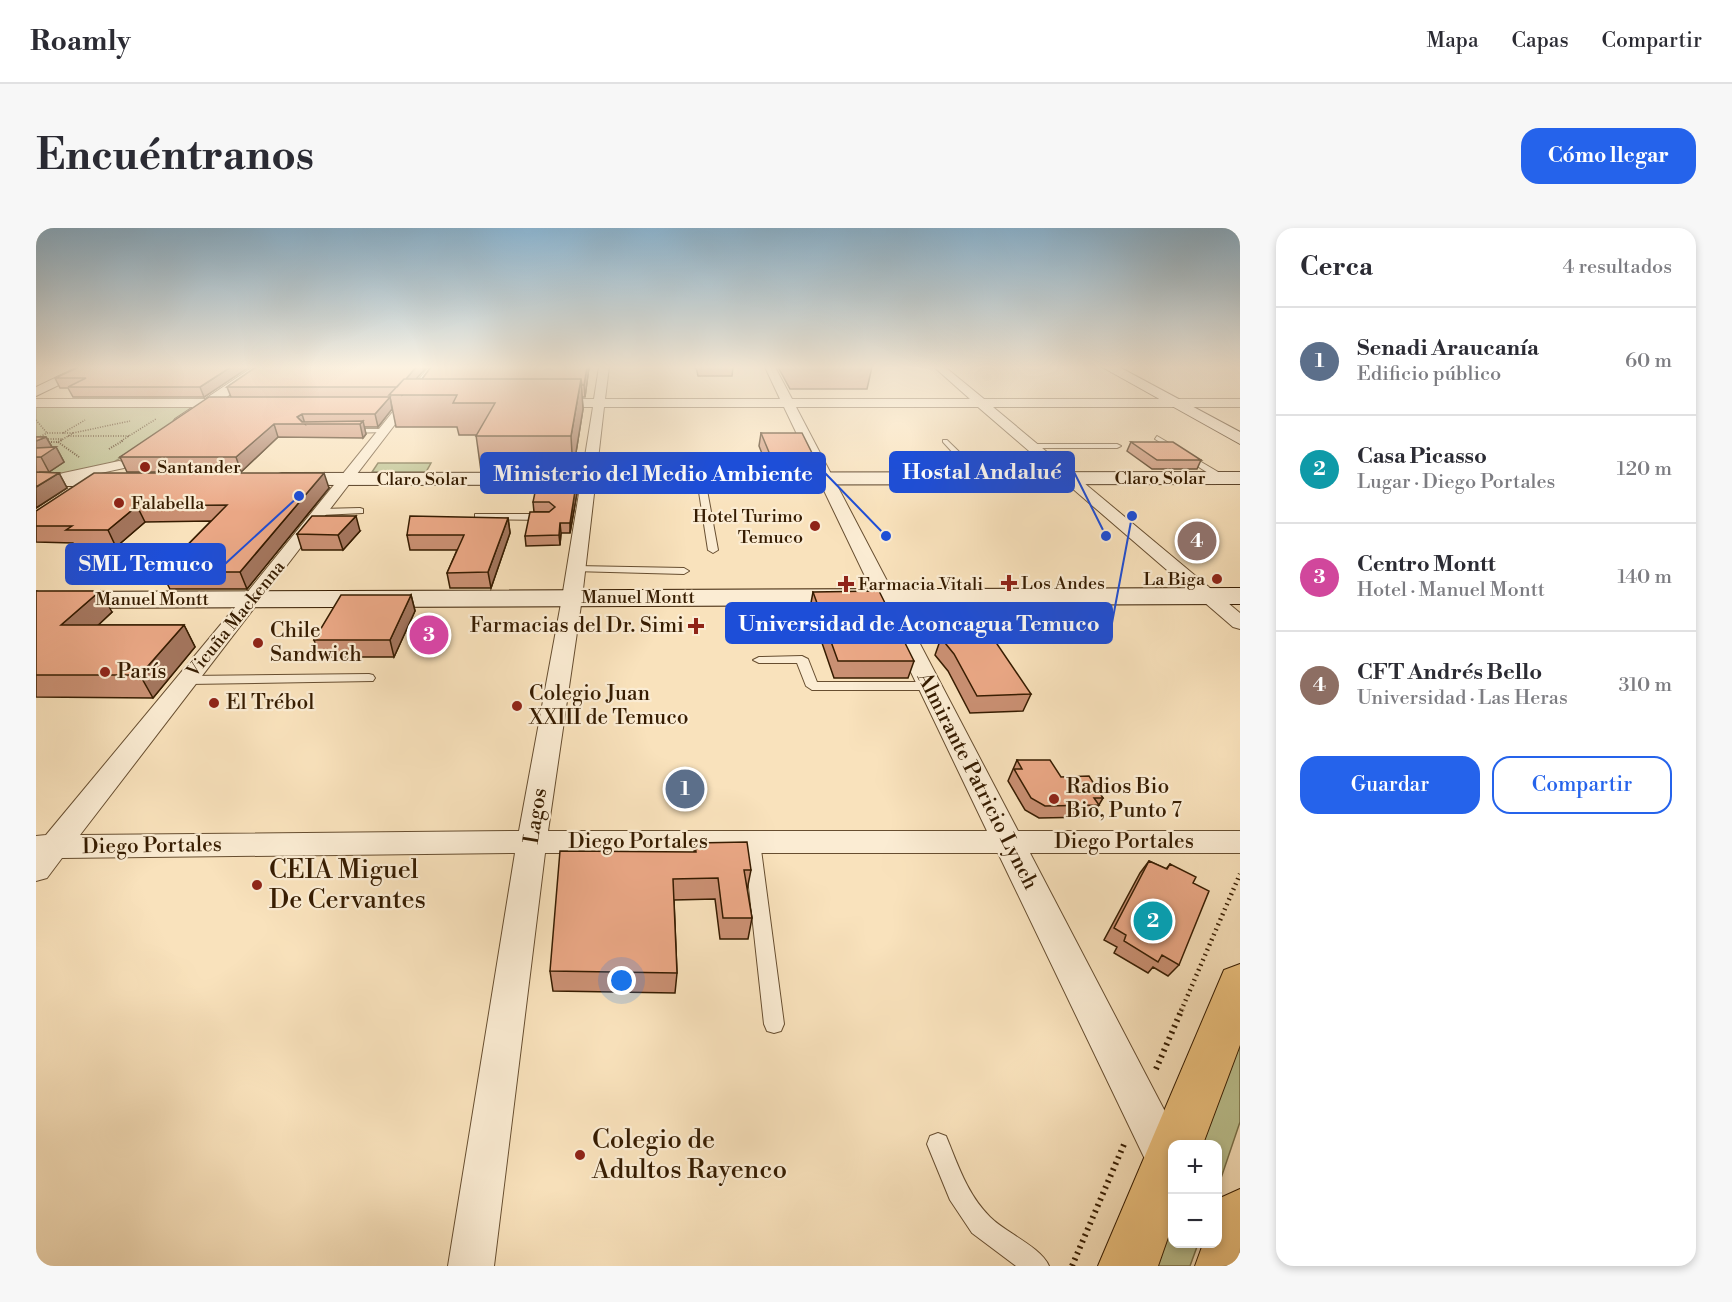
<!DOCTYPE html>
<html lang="es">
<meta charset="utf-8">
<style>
:root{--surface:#fff;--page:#f7f7f7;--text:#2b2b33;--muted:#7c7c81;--line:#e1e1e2;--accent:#2563eb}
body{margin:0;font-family:"Libre Bodoni",serif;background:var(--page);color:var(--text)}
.controls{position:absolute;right:18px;bottom:18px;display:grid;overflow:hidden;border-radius:12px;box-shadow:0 3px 9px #0003}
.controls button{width:54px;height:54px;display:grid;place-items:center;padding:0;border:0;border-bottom:2px solid var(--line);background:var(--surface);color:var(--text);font:30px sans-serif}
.you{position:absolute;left:586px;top:753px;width:21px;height:21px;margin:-15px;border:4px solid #fff;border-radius:50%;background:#1a73e8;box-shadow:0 0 0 9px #1a73e833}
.badge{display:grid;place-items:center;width:39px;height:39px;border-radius:50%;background:var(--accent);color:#fff;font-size:20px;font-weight:700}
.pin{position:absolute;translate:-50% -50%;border:3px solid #fff;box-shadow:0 2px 6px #0006}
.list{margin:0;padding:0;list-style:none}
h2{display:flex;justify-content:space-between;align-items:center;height:78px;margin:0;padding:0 24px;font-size:26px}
h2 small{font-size:20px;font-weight:400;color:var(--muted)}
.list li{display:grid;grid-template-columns:39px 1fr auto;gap:18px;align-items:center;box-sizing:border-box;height:108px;padding:0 24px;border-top:2px solid var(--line)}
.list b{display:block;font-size:22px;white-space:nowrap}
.list p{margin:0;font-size:20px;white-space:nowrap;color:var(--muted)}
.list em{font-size:20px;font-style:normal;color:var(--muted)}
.actions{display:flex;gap:12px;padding:18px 24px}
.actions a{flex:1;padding:14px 0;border:2px solid var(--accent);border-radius:18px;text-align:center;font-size:21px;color:var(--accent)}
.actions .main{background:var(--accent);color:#fff}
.map{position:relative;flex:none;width:1204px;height:1038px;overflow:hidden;border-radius:18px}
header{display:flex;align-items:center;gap:36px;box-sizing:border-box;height:84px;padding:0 30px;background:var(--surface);border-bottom:2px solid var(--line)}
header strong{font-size:28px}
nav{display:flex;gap:33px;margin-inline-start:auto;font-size:21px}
.intro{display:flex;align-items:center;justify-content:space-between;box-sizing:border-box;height:144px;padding:0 36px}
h1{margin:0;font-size:42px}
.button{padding:15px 27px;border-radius:18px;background:var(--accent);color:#fff;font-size:21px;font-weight:700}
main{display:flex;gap:36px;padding:0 36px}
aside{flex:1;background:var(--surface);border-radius:18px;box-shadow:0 3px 9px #0003}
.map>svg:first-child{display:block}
.green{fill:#bcc391;stroke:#797049;stroke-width:1.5}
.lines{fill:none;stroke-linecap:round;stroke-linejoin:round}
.lane-casing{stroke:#674e30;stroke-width:2}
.street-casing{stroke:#674e30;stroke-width:2}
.secondary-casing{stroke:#361c01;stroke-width:2}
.primary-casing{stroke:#361c01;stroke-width:2}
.path-far3{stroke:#361c01;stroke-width:1.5;stroke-dasharray:1 1.5;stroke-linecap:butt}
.path-far2{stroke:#361c01;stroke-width:2;stroke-dasharray:1 1.5;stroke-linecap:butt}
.path-far1{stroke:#361c01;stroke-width:4.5;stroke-dasharray:1.5 4;stroke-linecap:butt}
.path{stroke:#361c01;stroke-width:6;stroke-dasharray:2 4.5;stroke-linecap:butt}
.lane{fill:#fbecd3;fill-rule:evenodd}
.street{fill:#fbecd3;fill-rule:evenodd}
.secondary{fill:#fbecd3;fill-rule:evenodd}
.primary{fill:#ecc17e;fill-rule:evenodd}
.wall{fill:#ca9073;stroke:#361c01;stroke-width:1.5}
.shaded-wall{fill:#a4765e;stroke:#361c01;stroke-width:1.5}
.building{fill:#eba886;stroke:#361c01;stroke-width:1.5}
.poi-dot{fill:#8f2418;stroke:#fbecd3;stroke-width:2}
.labels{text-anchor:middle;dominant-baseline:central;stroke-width:4.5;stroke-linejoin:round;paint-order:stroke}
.far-poi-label{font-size:18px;fill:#361c01;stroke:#fbecd3;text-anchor:start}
.far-street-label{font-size:18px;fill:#361c01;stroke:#fbecd3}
.poi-label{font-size:21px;fill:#361c01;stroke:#fbecd3;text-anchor:start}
.street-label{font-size:21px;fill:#361c01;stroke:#fbecd3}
.near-poi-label{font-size:26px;fill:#361c01;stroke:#fbecd3;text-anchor:start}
.leader{fill:none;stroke:#1d4ed8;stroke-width:2}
.callout-dot{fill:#1d4ed8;stroke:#fbecd3;stroke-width:2}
.callout{fill:#1d4ed8;stroke:#1d4ed8;stroke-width:2}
.callout-label{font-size:22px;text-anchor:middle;font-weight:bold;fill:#fff}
</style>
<header>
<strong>Roamly</strong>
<nav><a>Mapa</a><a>Capas</a><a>Compartir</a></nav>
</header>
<div class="intro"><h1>Encuéntranos</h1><a class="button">Cómo llegar</a></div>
<main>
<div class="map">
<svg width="1204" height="1038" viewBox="0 0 1204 1038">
<rect width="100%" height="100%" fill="#f9e2bc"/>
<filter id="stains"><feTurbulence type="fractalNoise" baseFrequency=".00333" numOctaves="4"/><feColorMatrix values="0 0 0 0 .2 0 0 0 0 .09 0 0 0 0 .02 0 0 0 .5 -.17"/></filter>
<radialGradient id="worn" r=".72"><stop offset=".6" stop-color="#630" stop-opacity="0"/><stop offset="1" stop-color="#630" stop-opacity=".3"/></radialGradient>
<!-- green -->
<path class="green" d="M157 177 158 183 75 236 28 246H0V178Z
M342 235H395L390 244H336Z
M1204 812V894L1182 959V916H1165Z
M1136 995V1016H1162L1154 1038H1120Z"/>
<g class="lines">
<defs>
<path id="lane" d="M348 201 350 204 311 205 308 203 311 201Z
M1121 208 1189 248 1190 250 1183 252 1119 211Z
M907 212H911L948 248V252H942L907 214Z
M993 216H1081L1085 218 1081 220H993Z
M665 249 669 251 682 322 677 325 672 322 661 251Z
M324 280 327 281V285L285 287 281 284 285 281Z
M439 286H512L516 289 512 292 442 291 439 290Z
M540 338 648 340 653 343 648 346 537 343V339Z
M766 428 772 431 781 454H894L900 458 894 462H776L770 458 761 435H723L717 432 723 429Z
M333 446 337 447 339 450 337 453 152 456 146 452 152 448Z
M716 608 721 610 724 614 748 796 745 803 738 805 731 803 728 796 708 614 711 610Z
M902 905 910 908C922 937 931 966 954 989 970 1005 1005 1019 1013 1038H980L936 1005 914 972 891 916 894 908Z"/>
<path id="street" d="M393 139H403L44 607 483 603 526 370 557 179H513L507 175 513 171H558L563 139H573L569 171H744L729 139H739L756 171H934L898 139H909L948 171H1204V179H957L1204 385V401L1197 399 942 179H760L982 603H1204V625H994L1146 916H1136V955L1133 956 1118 950 962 625H509L458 1038H412L479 625 26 630 11 650 0 653V608L10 607 210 366ZM568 179H748L951 603H512L546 370Z
M0 171H198L204 175 198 179H0Z
M83 233 88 234 90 237 88 240 14 256 7 252 9 249Z"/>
<path id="secondary" d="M42 139H60L0 168V159Z
M217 139H233L151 197H139L137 194 139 191Z
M1066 139H1083L1204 204V216Z
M1204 244V256L246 257 239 255 236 251 239 247 246 245Z
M0 246H92L99 248 102 252 99 256 92 258H0Z
M1204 360V376L0 380V364Z"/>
<path id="primary" d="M1204 736V817L1167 916H1136V998L1122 1038H1062L1188 742Z
M1204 961V1038H1159L1167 1016H1182V975L1184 970Z"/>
</defs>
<!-- lane casing -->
<use href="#lane" class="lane-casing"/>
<!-- street casing -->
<use href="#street" class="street-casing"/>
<!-- secondary casing -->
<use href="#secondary" class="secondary-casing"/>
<!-- primary casing -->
<use href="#primary" class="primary-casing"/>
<!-- path-far3 -->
<path class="path-far3" d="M0 192 11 205
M27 205 49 192
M37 205 94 193
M32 208H93
M0 211 11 205H37L24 213
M7 211H26
M85 213 120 191"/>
<!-- path-far2 -->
<path class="path-far2" d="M0 214H22L26 212
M22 214 43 229
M73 221 88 212"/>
<!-- path-far1 -->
<path class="path-far1" d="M1145 783 1204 646"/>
<!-- path -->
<path class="path" d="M1120 841 1146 781
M1036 1038 1089 914"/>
<!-- lane -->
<use href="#lane" class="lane"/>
<!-- street -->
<use href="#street" class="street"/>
<!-- secondary -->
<use href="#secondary" class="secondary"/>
<!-- primary -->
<use href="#primary" class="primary"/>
</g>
<!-- wall -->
<path class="wall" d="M43 139H213L168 169H37L32 160H24L19 150Z
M220 139H388L389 141 380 151H386L395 139H553L549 169H546L547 181 537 243H445L440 207H423L421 199H360L354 169 356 181 342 199H328L330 206 327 210 242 209 205 244H91L84 229 195 169 191 159Z
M660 139H697L696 148H662Z
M742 139H836L831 161H754Z
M725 205 778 229 776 242 733 243 723 218Z
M0 209H10L16 219H20L28 234 13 244H3L23 245 31 260 0 280Z
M1095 214 1165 232 1161 241H1116L1091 223Z
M542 259 534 305H525L524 317 490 318 489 308 514 284H498L497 274Z
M293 260 211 361H134L125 344 175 293 109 294 80 319H40L37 315 0 314V283Z
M472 290 474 305 455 360H414L411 345 421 322H374L371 307Z
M324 303 307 322H266L261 306Z
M0 363 76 384 62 397H148L159 419 117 470 0 469Z
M777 364 878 433 872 450H798L774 380Z
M375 367 379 383 358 429H284L278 412Z
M905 410 995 466 987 483 934 485 912 443 899 427Z
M981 532 1067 570 1056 589 1003 590 989 582 972 553Z
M659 615 715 642 711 662 716 690 712 711H684L679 671 638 672 641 745 639 765 517 763 514 743 658 624Z
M1113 633 1130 641 1134 636 1157 655 1143 737 1132 748 1117 739 1112 745 1078 725 1081 719 1068 712 1104 645Z"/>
<!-- shaded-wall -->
<path class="shaded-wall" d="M195 139H213L168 169 164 159Z
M380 139H388L389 141 366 167 363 159Z
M551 139H553L549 169 548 157Z
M545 151 547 181 537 243 535 208Z
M354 169 356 181 342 199 339 186Z
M266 186 269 196 261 189Z
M327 193 330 206 327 210 324 196Z
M238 196 242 209 205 244 200 229Z
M10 209 17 221 20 219 28 234 13 244 5 229H0V213Z
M23 245 31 260 0 280V259Z
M288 245 293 260 211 361 204 344Z
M541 250 542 259 534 305V295Z
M101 278 109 294 80 319 72 302Z
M320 288 324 303 307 322 302 307Z
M472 290 474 305 455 360 452 344Z
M524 295 525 305 524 317 523 307Z
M64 363 76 384 39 419 25 397Z
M375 367 379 383 358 429 354 412Z
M148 397 159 419 117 470 104 447Z"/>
<!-- building -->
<path class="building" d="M43 139H195L164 159H32L50 150H19Z
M220 139H380L370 151H368L361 159H191Z
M395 139H551L548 157H546L545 151H386Z
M368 151H545L535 208H440L459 175H417L421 167H353Z
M173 169H354L339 186H266L261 189 266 194 327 193 324 196H238L200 229H84Z
M725 205H766L778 229H735Z
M0 209H10L0 213Z
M1095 214H1137L1165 232H1121Z
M20 219 5 229H0V220Z
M0 244 23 245 0 259Z
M58 245H288L204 344H125L191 277 101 278 72 302H30L36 298H0V283Z
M502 250H541L534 295H524L523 307 489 308 494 284H513L519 279 513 274H497Z
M276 288H320L302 307 261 306Z
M374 288 472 290 452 344 411 345 428 307H371Z
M0 363H64L25 397H148L104 447H0Z
M843 363 878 433H802L777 364Z
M305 367H375L354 412H278Z
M905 410 959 413 995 466 941 468 918 426Z
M981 532H1014L1025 549 1053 548 1067 570H1058L1063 577 1009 578 995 570 978 541H986Z
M711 614 715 642H708L716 690H687L682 650 637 651 641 745 514 743 524 623 660 624 659 615Z
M1113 633 1131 641 1134 636 1160 649 1157 655 1173 663 1143 737 1126 727 1122 734 1088 713 1090 707 1078 700Z"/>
<!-- sky -->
<linearGradient id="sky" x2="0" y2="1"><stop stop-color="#8bb7d5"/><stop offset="0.49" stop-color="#fcf2e1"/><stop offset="1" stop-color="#fcf2e1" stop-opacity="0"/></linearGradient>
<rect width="1204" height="284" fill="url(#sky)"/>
<!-- markers -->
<g class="poi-dot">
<circle cx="109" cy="239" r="6"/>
<circle cx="83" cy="275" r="6"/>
<circle cx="779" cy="298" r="6"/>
<circle cx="1181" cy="351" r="6"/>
<path d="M970 346h6v6h6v6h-6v6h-6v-6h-6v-6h6z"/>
<path d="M807 347h6v6h6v6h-6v6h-6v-6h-6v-6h6z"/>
<path d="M657 389h6v6h6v6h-6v6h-6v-6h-6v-6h6z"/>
<circle cx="222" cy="415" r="6"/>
<circle cx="69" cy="444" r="6"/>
<circle cx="178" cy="475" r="6"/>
<circle cx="481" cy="478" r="6"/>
<circle cx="1018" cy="571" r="6"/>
<circle cx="221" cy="657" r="6"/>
<circle cx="544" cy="927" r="6"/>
</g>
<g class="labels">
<!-- far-poi labels -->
<g class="far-poi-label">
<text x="121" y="239">Santander</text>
<text x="95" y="275">Falabella</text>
<text x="767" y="288" text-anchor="end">Hotel Turimo<tspan x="767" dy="21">Temuco</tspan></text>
<text x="1169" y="351" text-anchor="end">La Biga</text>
<text x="985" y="355">Los Andes</text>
<text x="822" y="356">Farmacia Vitali</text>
</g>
<!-- far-street labels -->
<g class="far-street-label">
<text x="1124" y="250">Claro Solar</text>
<text x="386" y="251">Claro Solar</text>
<text x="602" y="369">Manuel Montt</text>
<text x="116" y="371">Manuel Montt</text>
<text transform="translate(200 391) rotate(-51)">Vicuña Mackenna</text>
</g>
<!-- poi labels -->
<g class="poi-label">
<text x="648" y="398" text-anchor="end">Farmacias del Dr. Simi</text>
<text x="234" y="403">Chile<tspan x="234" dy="24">Sandwich</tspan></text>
<text x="81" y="444">París</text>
<text x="493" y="466">Colegio Juan<tspan x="493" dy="24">XXIII de Temuco</tspan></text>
<text x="190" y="475">El Trébol</text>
<text x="1030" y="559">Radios Bio<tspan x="1030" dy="24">Bio, Punto 7</tspan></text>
</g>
<!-- street labels -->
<g class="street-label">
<text transform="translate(941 553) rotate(63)">Almirante Patricio Lynch</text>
<text transform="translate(500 588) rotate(-81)">Lagos</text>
<text x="602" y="614">Diego Portales</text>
<text x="1088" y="614">Diego Portales</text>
<text transform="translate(116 618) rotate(-1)">Diego Portales</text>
</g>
<!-- near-poi labels -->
<g class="near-poi-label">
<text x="233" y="642">CEIA Miguel<tspan x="233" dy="30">De Cervantes</tspan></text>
<text x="556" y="912">Colegio de<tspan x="556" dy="30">Adultos Rayenco</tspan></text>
</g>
</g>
<!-- callouts -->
<path class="leader" d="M1070 308L1038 244M850 308L789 245M263 268L189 336M1096 288L1076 395"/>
<g class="callout-dot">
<circle cx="1070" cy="308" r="6"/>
<circle cx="850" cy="308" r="6"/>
<circle cx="263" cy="268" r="6"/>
<circle cx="1096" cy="288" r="6"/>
</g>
<g class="callout">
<rect x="854" y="224" width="184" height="40" rx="6"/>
<rect x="445" y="225" width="344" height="40" rx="6"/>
<rect x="30" y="316" width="159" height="40" rx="6"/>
<rect x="690" y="375" width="386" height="40" rx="6"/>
</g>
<g class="callout-label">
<text x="946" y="251">Hostal Andalué</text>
<text x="617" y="253">Ministerio del Medio Ambiente</text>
<text x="110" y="343">SML Temuco</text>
<text x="883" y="403">Universidad de Aconcagua Temuco</text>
</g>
<rect width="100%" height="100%" filter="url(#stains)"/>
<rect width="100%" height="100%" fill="url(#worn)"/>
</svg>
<div class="controls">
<button>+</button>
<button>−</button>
</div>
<div class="you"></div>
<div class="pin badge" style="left:649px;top:561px;background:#5c6f8a">1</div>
<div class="pin badge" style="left:1117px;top:693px;background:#0f9aa8">2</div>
<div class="pin badge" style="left:393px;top:407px;background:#d1479c">3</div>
<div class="pin badge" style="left:1161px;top:313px;background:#8d6e63">4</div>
</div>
<aside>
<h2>Cerca<small>4 resultados</small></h2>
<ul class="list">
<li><span class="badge" style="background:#5c6f8a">1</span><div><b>Senadi Araucanía</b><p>Edificio público</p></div><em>60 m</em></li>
<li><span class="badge" style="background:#0f9aa8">2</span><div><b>Casa Picasso</b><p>Lugar · Diego Portales</p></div><em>120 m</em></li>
<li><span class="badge" style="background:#d1479c">3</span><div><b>Centro Montt</b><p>Hotel · Manuel Montt</p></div><em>140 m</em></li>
<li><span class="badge" style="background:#8d6e63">4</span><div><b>CFT Andrés Bello</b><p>Universidad · Las Heras</p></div><em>310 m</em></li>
</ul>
<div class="actions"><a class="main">Guardar</a><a>Compartir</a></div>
</aside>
</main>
